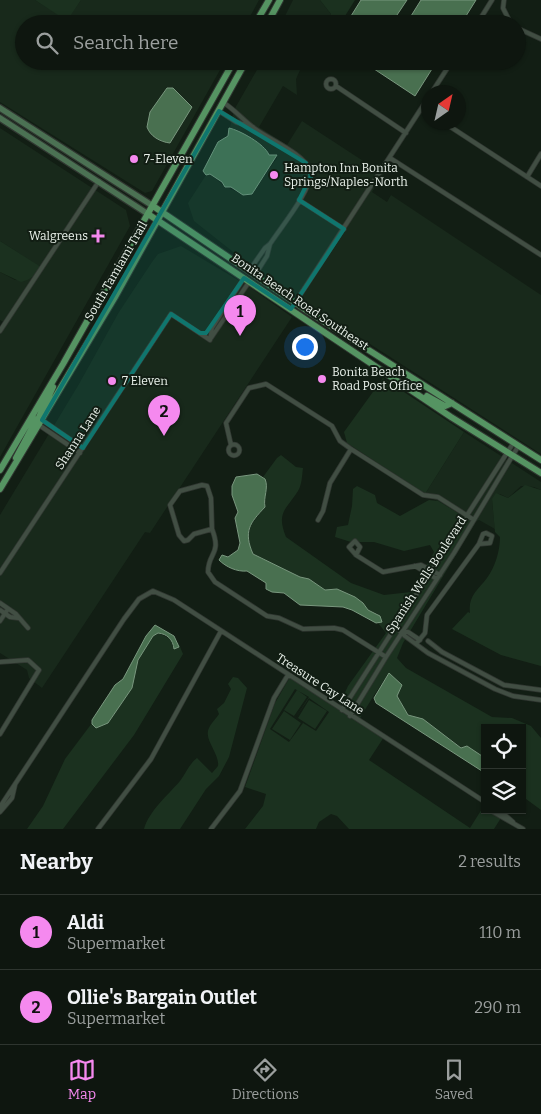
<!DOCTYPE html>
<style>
:root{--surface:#0e160f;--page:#171f18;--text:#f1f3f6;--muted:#9b9f9e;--line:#2e352f;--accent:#f589ef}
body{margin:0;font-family:Bitter,serif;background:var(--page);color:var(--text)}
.controls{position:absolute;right:15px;bottom:15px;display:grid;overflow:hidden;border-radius:0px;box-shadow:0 1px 4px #0004}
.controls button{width:45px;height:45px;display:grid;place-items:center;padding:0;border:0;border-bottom:1px solid var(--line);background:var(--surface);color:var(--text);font:25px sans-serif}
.compass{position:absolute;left:421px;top:85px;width:45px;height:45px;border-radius:50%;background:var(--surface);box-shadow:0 1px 4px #0004;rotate:34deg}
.you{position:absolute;left:304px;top:346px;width:18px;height:18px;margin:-12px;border:4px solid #fff;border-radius:50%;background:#1a73e8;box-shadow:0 0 0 8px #1a73e833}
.badge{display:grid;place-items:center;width:32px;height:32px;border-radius:50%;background:var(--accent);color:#111;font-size:16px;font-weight:700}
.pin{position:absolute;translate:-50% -41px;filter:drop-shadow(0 1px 2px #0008)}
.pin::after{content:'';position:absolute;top:26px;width:18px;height:15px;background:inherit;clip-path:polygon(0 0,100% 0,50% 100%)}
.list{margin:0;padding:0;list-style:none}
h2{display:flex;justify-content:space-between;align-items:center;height:65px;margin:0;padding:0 20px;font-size:21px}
h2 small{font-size:16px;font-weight:400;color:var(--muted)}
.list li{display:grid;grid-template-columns:32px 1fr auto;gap:15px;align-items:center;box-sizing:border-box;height:75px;padding:0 20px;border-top:1px solid var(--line)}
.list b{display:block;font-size:19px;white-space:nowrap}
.list p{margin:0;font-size:16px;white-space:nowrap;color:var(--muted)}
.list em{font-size:16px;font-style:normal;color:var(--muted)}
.icon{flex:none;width:28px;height:28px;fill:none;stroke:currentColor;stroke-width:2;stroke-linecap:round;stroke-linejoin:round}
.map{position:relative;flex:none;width:541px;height:829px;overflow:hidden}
.search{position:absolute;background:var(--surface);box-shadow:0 1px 4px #0004;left:15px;right:15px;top:15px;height:55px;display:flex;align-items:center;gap:12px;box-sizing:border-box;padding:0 18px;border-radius:28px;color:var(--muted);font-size:19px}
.sheet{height:215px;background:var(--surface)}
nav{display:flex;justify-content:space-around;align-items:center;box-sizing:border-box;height:70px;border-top:1px solid var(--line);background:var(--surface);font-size:14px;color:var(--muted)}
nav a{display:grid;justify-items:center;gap:2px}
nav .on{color:var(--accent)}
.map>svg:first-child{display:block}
.built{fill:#18291b;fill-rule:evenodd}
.green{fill:#1b311f;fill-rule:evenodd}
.water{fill:#497050;stroke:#79977e}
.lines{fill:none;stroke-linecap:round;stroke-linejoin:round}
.minor-casing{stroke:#303731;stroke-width:5.5}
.secondary-casing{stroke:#303731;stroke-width:8}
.primary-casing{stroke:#303731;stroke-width:8}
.minor{stroke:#414e43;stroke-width:4}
.secondary{stroke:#4b7153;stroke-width:5.5}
.primary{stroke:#559462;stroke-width:6}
.marked{fill:#0f766e;fill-opacity:0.2;stroke:#0f766e;stroke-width:4;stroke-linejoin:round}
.poi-dot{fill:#f589ef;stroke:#121e14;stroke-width:2}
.labels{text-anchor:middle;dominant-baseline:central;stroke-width:4;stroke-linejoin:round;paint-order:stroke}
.poi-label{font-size:12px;fill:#eaf2eb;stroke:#121e14;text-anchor:start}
.street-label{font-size:12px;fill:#eaf2eb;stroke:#121e14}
</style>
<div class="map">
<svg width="541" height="829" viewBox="0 0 541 829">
<rect width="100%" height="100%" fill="#121e14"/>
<!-- built -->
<path class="built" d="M0 0H35L67 20 81 0H259L246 24H24V61H225L152 191 145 193 0 102ZM170 88 190 104 170 143 161 142 148 130 150 112 167 89Z
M293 0H320L331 14 330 20 328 24H281Z
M262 61H304L296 79 297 95 283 86 259 127 287 145 302 121 377 170 379 168 385 172 372 192 387 202 391 195 541 295V454L261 274 194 221 188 203 206 175 210 174 223 185 241 194 252 193 277 158V155H268L264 147 247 135 238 133 230 128 234 110Z
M0 128 126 210 130 226 0 457V327L3 322 0 320V272L15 280 28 279 40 267 0 241Z
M181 246 248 286 292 317 150 533 145 532 42 688 29 678 27 670 0 653V515L79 384 119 312 152 262 158 254Z
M464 432 541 482V490L534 487 521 486 508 498 500 494 492 500 495 529 479 520 474 522 425 494Z"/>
<!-- green -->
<path class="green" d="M35 0H81L67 21Z
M320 0H355L340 24H328L331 14Z
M0 241 41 267C36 275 30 280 21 282L0 272Z
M383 378 464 432 425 494 347 443 344 432Z
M281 455 296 467 303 468C302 475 302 485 298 491 286 510 276 512 286 537L351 583 384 595 411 592 434 552 430 545 404 551 374 542H351L335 537 337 527 348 525 352 506 353 489 357 486 375 495 377 503 400 516 429 500 438 501 475 523 403 643 397 658 406 668 492 717 512 718 531 726 541 738V810L522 796V728H485V758L467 746 462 748 423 719 414 718 406 712 397 696 402 685 389 673C378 689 368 704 359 720L384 737 369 760 470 828 485 804V810H506L494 829H349L337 816 331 814 319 822 316 829H245L263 806 266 794 245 787 275 703 290 677 338 708 348 686 386 633 378 623V614L368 610 355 597 337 589 325 590 309 579 300 577 253 554C243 530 251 525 265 507 263 497 267 489 265 479L263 477 277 458ZM295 689 309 697 296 717 309 698 329 712 316 731 303 723 289 742 270 729Z
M525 485 541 490V666L501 655 452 629 468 612 470 613C468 596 477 591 487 578 495 567 500 551 500 537L495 532 492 499 496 493 508 498Z
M158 633 171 639 174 648 178 647V642L183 654 134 735 63 829H27L43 806 65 759 92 723H108L132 688 135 669 140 657 153 636Z
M233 677 238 678 247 688 229 757 219 776 206 789 180 829H144C149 811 168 795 180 781 186 773 189 764 197 758L212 773 218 766C220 754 203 739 209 728 211 723 216 719 219 714L217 709 224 703 231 689 228 684Z
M297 690 307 697 294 716 284 710Z
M309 700 327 711 315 729 298 718Z
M284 711 301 723 290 740 272 729Z"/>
<!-- water -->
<path class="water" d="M361 0H407L391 24H346Z
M421 0H476L461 24H406Z
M362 61H437L415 96Z
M167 88H173L192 107 170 143C160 142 150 136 147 127L150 112Z
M229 128C239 130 265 144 269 155H277L252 194 243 195 231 187H225L222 182 210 174 206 175 203 171 218 142 228 136Z
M257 474 265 479C269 488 263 497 265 507 250 523 243 531 253 554L300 577 309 579 325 590 337 589 355 597 363 603 368 610 380 616 382 622 376 623 352 610 343 607 300 605 284 593 272 592 266 589V583L247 571C237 572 226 567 219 560L222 555 228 557 238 550 240 543 235 518 238 512 232 495V486L236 477Z
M155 625 174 636 179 647 174 649C173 639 167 634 158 633L153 636 138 660 132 688 108 723 96 728 92 724V720L115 685 123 679 146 636Z
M389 673 402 685 397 696 408 715 423 719 461 748 467 746 485 758V773L376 703 374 698Z"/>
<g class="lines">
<defs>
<path id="minor" d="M504 0 503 8 511 24
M477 24 492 0
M517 28 541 39
M326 84a5 5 0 1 1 10 0a5 5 0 1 1-10 0Z
M336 86 406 133
M432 92 452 61
M224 103C235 110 243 120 254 128 270 140 303 153 311 171 312 190 281 227 270 244L265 248 249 271
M422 109 428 113
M219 111 236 122 253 127
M443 122 541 186
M390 158 541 255
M527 177 541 154
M299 200 344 229
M255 275 267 256 270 244
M291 309 428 98
M0 331 99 181
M211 338 249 282
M210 340 212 328 244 278
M42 420 83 448
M39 425 80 453
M228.5 450a5.5 5.5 0 1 1 11 0a5.5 5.5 0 1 1-11 0Z
M231 445 226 423 249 388 266 384 332 426 340 441 351 449 423 495 438 497 474 520
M202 485 207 486 211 498 212 529 194 534 188 540 184 541 179 535 170 505 180 491Z
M318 520 323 511 330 483 351 449
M212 529C222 555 208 552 208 572L215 582 267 616 279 618 303 629 334 628 343 630 386 657
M355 541 360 547 356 555 349 547Z
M356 555 383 572 421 565 440 575
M415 566 437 579
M0 573 171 314 210 340
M0 603 16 614 28 628
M0 610 10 617 18 618
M0 621 8 609
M395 626 405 636 428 653 495 689 513 696 541 700
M403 632H408L420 640
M428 641 442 652 504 685 541 690
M416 644 425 633 427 615 479 544 483 534 486 533 492 536 490 543 479 544
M0 662 28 660 39 670 0 734
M342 710 514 442
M350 716 386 657 454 553 519 445
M0 807 124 619 139 599 153 591 174 600 485 802
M490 810 523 829
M499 810 513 822
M0 812 12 798 15 785
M98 829 151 759 221 631
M211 829 240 791 274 698 288 675"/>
<path id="secondary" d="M0 108 153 206
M0 118 148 214"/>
<path id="primary" d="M255 24 269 0
M267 24 280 0
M153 206 309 312 541 460
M148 214 451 417 541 473
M427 396 445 406 452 403
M39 424V417L53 387
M16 458 33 426V417
M0 470 63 364 234 61
M0 489 115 297 246 61"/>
</defs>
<!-- minor casing -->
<use href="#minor" class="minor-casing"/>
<!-- secondary casing -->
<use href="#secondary" class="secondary-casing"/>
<!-- primary casing -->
<use href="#primary" class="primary-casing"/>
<!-- minor -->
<use href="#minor" class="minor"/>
<!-- secondary -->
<use href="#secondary" class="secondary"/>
<!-- primary -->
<use href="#primary" class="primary"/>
</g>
<!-- marked area -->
<path class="marked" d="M219 111 306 163 311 176 299 200 344 229 291 309 244 278 206 333H200L171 314 83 448 42 420Z"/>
<!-- markers -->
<g class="poi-dot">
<circle cx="134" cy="159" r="5"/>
<circle cx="274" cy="175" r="5"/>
<path d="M95.5 228.5h5v5h5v5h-5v5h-5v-5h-5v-5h5z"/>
<circle cx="322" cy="379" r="5"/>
<circle cx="112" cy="381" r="5"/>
</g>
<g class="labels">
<!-- poi labels -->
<g class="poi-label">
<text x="144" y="159">7-Eleven</text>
<text x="284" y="168">Hampton Inn Bonita<tspan x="284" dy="14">Springs/Naples-North</tspan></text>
<text x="88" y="236" text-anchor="end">Walgreens</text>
<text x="332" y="372">Bonita Beach<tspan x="332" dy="14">Road Post Office</tspan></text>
<text x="122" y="381">7 Eleven</text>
</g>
<!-- street labels -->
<g class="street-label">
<text transform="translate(116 271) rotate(-60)">South Tamiami Trail</text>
<text transform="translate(300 302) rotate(34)">Bonita Beach Road Southeast</text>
<text transform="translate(78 438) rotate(-57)">Shanna Lane</text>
<text transform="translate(426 575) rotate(-57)">Spanish Wells Boulevard</text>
<text transform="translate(320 684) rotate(33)">Treasure Cay Lane</text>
</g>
</g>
</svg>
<div class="controls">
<button><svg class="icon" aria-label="locate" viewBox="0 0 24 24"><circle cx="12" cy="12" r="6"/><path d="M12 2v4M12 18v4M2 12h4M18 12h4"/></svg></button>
<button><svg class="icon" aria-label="layers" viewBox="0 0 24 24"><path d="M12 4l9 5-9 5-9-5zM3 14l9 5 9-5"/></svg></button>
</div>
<svg class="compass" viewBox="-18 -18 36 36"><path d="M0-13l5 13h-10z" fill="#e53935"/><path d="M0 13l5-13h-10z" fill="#9b9f9e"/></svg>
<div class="you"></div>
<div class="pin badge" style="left:240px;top:336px">1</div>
<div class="pin badge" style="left:164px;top:436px">2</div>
<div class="search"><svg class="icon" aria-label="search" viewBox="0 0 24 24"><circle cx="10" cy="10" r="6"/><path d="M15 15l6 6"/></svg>Search here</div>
</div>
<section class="sheet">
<h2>Nearby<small>2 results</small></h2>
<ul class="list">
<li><span class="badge">1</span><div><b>Aldi</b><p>Supermarket</p></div><em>110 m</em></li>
<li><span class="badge">2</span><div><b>Ollie's Bargain Outlet</b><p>Supermarket</p></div><em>290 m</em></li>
</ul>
</section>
<nav>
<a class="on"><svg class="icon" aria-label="map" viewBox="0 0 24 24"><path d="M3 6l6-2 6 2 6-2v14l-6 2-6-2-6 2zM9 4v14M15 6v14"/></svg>Map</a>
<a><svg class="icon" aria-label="directions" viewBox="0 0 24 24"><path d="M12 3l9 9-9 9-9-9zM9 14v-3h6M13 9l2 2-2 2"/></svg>Directions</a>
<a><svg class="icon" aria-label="saved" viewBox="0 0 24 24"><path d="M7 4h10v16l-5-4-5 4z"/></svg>Saved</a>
</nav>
